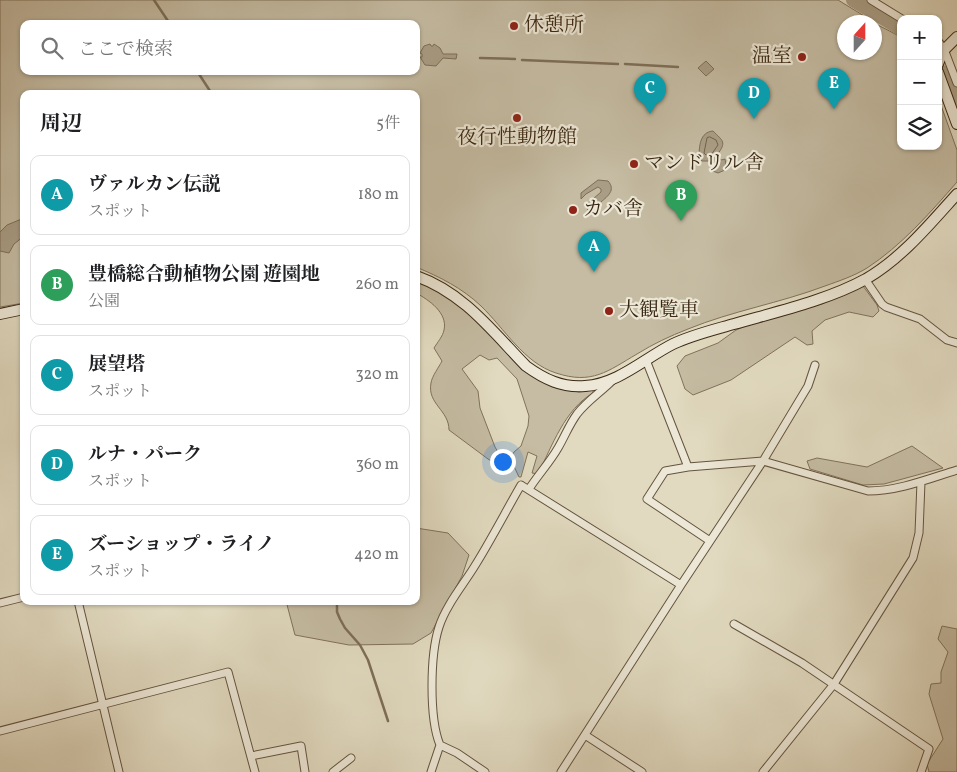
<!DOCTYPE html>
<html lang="ja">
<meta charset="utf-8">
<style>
:root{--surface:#fff;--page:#f6f6f6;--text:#202124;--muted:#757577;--line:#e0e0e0;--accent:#7c3aed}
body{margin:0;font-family:Vollkorn,"Noto Serif JP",serif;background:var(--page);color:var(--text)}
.controls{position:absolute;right:15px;top:15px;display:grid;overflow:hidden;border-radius:10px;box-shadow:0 1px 4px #0004}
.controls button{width:45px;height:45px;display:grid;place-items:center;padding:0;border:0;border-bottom:1px solid var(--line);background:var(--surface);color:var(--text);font:25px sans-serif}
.compass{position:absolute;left:837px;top:15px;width:45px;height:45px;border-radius:50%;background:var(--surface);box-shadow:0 1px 4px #0004;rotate:21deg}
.you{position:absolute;left:502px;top:461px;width:18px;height:18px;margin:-12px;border:4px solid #fff;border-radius:50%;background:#1a73e8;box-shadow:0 0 0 8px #1a73e833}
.badge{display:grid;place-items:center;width:32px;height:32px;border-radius:50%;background:var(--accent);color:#fff;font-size:16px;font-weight:700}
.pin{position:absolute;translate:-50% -41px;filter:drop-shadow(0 1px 2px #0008)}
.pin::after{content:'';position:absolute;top:26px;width:18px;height:15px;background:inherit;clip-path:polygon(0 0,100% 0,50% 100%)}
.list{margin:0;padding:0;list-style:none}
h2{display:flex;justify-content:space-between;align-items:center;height:65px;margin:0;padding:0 20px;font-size:21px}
h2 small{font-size:16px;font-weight:400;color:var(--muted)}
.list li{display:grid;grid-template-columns:32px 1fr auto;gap:15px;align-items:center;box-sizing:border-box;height:80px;margin:0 10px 10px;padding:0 10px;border:1px solid var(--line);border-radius:10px}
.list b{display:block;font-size:19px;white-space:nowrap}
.list p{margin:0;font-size:16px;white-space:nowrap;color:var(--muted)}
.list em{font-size:16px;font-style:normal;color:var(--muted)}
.icon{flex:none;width:28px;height:28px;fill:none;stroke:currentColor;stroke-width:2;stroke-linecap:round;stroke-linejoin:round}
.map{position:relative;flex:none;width:957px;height:772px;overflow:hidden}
.search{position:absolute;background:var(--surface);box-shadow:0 1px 4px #0004;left:20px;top:20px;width:400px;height:55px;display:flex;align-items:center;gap:12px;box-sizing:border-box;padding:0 18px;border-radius:10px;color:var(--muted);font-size:19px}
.panel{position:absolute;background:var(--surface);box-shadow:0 1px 4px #0004;left:20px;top:90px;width:400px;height:515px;border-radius:10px}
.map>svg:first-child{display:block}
.green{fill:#c5bca3;stroke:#80725b;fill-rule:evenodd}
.water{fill:#a99d85;stroke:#7d6e57}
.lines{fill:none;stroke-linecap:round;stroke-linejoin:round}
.shore{stroke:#72624c;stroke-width:1}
.stream{stroke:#7d6e57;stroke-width:2.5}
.river{stroke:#a99d85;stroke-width:14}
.street-casing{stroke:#64543e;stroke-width:9}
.secondary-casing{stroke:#3b2813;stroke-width:12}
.street{stroke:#ece7d6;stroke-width:7}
.secondary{stroke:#ece7d6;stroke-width:10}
.poi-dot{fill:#8f2418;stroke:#ece7d6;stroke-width:2}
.labels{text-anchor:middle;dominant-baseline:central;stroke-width:4.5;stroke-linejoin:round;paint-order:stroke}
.poi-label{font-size:20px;fill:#3b2813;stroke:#ece7d6;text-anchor:start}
</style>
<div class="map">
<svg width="957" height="772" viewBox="0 0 957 772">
<rect width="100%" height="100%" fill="#e1dac0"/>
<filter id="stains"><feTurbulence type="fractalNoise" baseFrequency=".004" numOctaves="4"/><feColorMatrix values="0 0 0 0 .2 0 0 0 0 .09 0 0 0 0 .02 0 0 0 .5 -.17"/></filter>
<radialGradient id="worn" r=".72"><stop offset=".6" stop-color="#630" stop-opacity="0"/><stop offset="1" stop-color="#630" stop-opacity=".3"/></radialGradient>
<!-- green -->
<path class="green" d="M0 0H838L874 22H844V52H874V23L901 37V146H938V97L957 150V182C930 213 901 246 867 268 854 276 839 281 825 286 780 303 732 311 688 329 670 336 653 344 637 354 608 371 592 385 556 373 524 363 504 328 481 306 462 288 440 277 416 267V94H24V303L0 307ZM24 24H416V71H24Z
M416 280 459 303 497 340 562 389 579 392 593 390V393C565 409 552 446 538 474L532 473 537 456 528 452 521 477H519L510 458 514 452 521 446 528 426 529 416 517 379 497 358 489 360 480 355 462 369 478 391 480 408 495 447 506 466V470L488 459 449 430C449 410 427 404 431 383 432 376 439 367 442 361L434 348C437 343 443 336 444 330 448 313 429 300 416 293Z
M863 286 877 305 879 311 873 317 849 312 825 320 812 331 813 344 807 345 795 337 731 380 693 395 685 389 677 366 685 356 718 343 736 330 752 323 822 304 856 287Z
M912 446 943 468 884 484 863 485 810 469 807 461 817 458 867 467Z
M416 528 448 533 469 555 462 576 431 633 413 644 349 645 295 635 286 601H416Z
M942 626 957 629V772H929L927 764 943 739 929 694 931 684 941 683V672L948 652 938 639Z"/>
<!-- water -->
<path class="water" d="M430 44 431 46H433L434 44 440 48 443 54H457L456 59 443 58 436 66 425 65 420 57H422V54L420 53 424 46Z
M706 61 714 69 706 76 698 68Z
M713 131C723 141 727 142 717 155L721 160 725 159 726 165 725 170 718 173 710 170 713 166 709 161H702L699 158C699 146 700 132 713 131Z
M598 180 608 181C616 190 608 196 601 202 596 206 595 211 588 210L585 206 601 192V189L598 187 586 194 581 199V193Z
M24 218V236L14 244 9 253 0 251V232L7 225Z"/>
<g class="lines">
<!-- shore -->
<path class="shore" d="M710 137 716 140 718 145 711 155H706L704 153 707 138Z"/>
<!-- stream -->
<path class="stream" d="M154 0 170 24
M480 58 515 59
M522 60 618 64
M625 64 678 67
M197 71 212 94
M337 601V612L340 619 345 628 360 645 368 660 388 721"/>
<!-- river -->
<path class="river" d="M853 0 901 29
M947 72 957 98"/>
<defs>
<path id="street" d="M871 0 902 19
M938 41 944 49 957 83
M865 279 882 304 886 307 920 319 947 340 957 343
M646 360 688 467 763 461 868 491C898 491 928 479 957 470
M688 467 665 471 647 499 710 541
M529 489C538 475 550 462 558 448 565 436 569 425 577 414 587 401 601 392 613 380
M78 601 119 772
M0 603 24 597
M734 624 802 663 929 749 921 772
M0 731 228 672 255 772
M585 735 642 772
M440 745 457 753 485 772
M251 756 301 746 305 772
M333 772 351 758
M431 772 440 745C429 718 430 655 439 627 446 605 464 584 476 564 492 538 506 511 521 485L681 585 763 461 808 386 815 365
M561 772 681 585
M763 772 834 684 913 558 919 533 921 482"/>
<path id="secondary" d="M938 64 943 51 957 37
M938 72 957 124
M416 276C464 293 492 331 526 366 544 379 562 388 585 386 618 384 645 358 673 344 692 335 713 330 734 324 776 312 828 300 866 279 902 258 929 225 957 194
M0 314 24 309"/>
</defs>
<!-- street casing -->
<use href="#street" class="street-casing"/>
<!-- secondary casing -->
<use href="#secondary" class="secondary-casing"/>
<!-- street -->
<use href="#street" class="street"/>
<!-- secondary -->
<use href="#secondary" class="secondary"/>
</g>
<!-- markers -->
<g class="poi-dot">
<circle cx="514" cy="26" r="5"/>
<circle cx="802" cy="57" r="5"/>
<circle cx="517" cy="118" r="5"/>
<circle cx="634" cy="164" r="5"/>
<circle cx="573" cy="210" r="5"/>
<circle cx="609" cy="311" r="5"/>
</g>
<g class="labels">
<!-- poi labels -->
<g class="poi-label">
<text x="524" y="26">休憩所</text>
<text x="792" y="57" text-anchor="end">温室</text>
<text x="517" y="138" text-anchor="middle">夜行性動物館</text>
<text x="644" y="164">マンドリル舎</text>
<text x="583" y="210">カバ舎</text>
<text x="619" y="311">大観覧車</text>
</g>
</g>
<rect width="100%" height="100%" filter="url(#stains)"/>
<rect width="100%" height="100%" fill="url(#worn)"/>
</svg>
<div class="controls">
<button>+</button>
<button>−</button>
<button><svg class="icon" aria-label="layers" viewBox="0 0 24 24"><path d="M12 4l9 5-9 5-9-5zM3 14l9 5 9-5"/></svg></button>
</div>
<svg class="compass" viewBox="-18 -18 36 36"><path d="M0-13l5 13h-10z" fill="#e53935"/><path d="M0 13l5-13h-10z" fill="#757577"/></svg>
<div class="you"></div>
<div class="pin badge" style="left:594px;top:272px;background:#0f9aa8">A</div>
<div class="pin badge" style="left:681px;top:221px;background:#2e9e5b">B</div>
<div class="pin badge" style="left:650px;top:114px;background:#0f9aa8">C</div>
<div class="pin badge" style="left:754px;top:119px;background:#0f9aa8">D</div>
<div class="pin badge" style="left:834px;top:109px;background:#0f9aa8">E</div>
<div class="search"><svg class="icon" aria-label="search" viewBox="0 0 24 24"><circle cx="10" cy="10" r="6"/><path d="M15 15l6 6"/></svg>ここで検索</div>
<section class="panel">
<h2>周辺<small>5件</small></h2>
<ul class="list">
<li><span class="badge" style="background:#0f9aa8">A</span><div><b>ヴァルカン伝説</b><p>スポット</p></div><em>180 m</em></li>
<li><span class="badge" style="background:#2e9e5b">B</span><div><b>豊橋総合動植物公園 遊園地</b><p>公園</p></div><em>260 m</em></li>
<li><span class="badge" style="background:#0f9aa8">C</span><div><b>展望塔</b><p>スポット</p></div><em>320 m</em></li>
<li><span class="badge" style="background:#0f9aa8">D</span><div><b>ルナ・パーク</b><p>スポット</p></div><em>360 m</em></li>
<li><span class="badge" style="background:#0f9aa8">E</span><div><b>ズーショップ・ライノ</b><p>スポット</p></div><em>420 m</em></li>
</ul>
</section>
</div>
